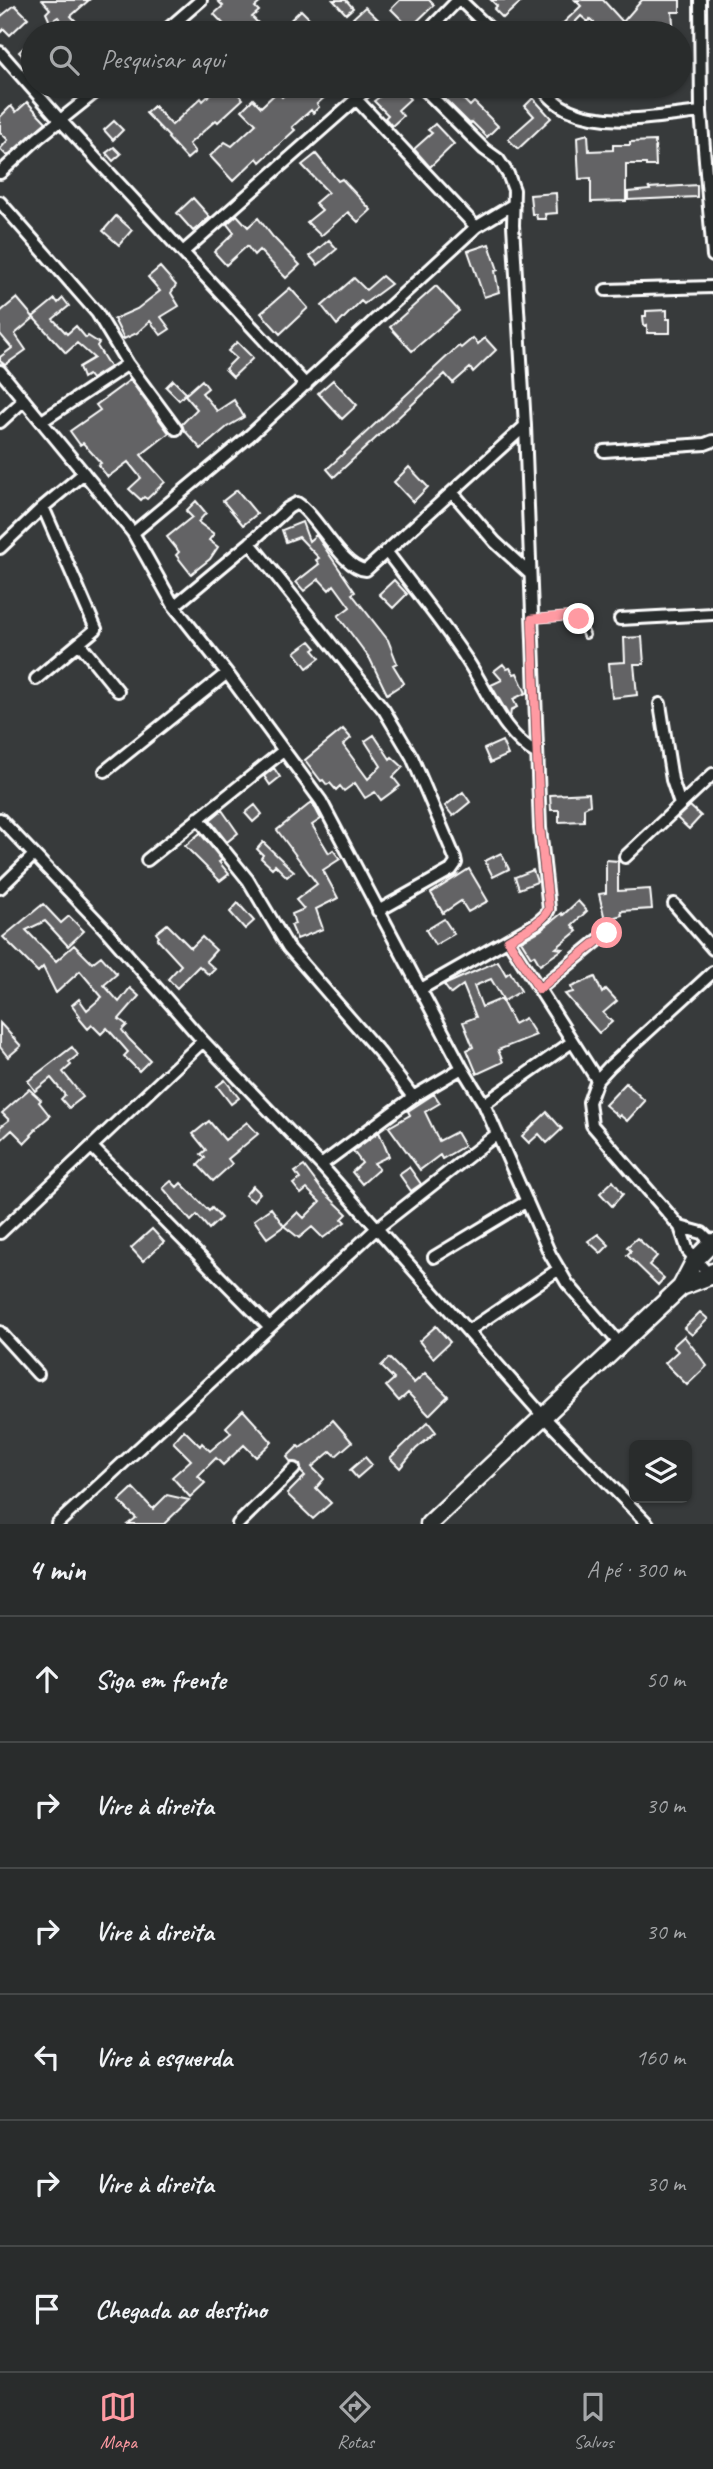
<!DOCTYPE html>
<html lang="pt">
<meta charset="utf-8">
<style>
:root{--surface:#292c2c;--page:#313434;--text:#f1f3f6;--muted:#a5a7a9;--line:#454848;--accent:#ff9aa2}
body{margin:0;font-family:Caveat,sans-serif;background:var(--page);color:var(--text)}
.controls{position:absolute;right:21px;bottom:21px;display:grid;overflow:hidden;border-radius:10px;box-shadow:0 2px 5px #0004}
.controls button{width:63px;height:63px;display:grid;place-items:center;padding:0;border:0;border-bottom:2px solid var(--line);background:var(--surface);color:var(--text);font:35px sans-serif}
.stop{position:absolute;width:21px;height:21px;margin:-16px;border:5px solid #ff9aa2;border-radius:50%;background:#fff}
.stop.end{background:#ff9aa2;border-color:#fff;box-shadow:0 2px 7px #0008}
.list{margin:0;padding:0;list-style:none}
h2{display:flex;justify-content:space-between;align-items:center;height:91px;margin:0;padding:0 28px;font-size:30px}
h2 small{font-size:23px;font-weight:400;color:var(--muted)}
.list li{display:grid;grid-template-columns:46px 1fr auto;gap:21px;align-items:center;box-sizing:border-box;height:126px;padding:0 28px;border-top:2px solid var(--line)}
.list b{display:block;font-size:26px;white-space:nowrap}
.list em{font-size:23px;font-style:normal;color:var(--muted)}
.icon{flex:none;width:38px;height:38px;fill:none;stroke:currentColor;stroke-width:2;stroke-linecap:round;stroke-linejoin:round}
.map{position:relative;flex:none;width:713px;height:1524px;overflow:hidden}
.search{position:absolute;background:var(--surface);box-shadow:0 2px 5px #0004;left:21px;right:21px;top:21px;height:77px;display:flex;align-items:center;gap:18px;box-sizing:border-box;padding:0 24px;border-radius:38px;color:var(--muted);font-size:26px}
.sheet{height:847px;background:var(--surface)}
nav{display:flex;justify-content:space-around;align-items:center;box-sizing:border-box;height:98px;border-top:2px solid var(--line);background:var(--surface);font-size:19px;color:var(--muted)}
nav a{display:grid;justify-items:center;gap:4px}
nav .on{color:var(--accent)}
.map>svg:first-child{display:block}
.building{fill:#636465;stroke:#fff;stroke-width:2}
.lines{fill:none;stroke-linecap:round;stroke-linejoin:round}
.lane-casing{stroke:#fff;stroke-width:10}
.street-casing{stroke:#fff;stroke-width:16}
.secondary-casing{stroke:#fff;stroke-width:21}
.lane{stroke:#2a2d2e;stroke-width:5}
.street{stroke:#2a2d2e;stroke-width:10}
.secondary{stroke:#2a2d2e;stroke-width:16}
.route{stroke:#ff9aa2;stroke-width:9}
</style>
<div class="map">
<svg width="713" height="1524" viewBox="0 0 713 1524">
<rect width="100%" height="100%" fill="#373a3b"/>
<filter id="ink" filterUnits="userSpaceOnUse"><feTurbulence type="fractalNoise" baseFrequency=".0143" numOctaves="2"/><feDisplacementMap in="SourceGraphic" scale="14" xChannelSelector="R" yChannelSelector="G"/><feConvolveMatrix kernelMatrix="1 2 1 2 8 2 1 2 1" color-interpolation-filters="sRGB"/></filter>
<g filter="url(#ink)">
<!-- building -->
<path class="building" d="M42 0H89L71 16 87 33H73L58 17 50 22 46 13 50 9Z
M217 0H263L255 7 259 11 252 17 258 23 247 33 241 28 232 33 214 14 223 6Z
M333 0H346L353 8 346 14Z
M400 0H429L434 5 410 28 391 9Z
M491 0H523L503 18 494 9 497 6Z
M575 0H603L623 22 642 0H680V12H672L674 33H605L590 19 588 22 581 16 565 33H553L581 6Z
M15 5 28 18 10 35 4 29 0 33V17Z
M365 7 382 23 379 26 386 33H367L353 18Z
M301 10 309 18 303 24 307 28 302 33H277Z
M33 39V67L19 52Z
M219 86H230L243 99 218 122 216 120 189 144 195 152 187 159 168 138 169 137 146 113 154 106 172 125 201 98 203 101Z
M294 86H337L317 104 319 107 313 113 311 110 292 127 295 130 260 162 257 158 233 181 210 156 225 142 232 146 256 124 242 110 253 99 261 107 277 92 282 97Z
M394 86H398L410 99 398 110 403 116 392 126 385 118 388 115 374 101Z
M432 86H450L470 106 474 102 498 126 487 137 472 122 470 124Z
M533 98 551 118 518 149 508 139 534 116 525 106Z
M27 102 46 122 7 156 0 149 8 140 0 132V117L11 106 16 112Z
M114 121 123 130 113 140 104 130Z
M435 124 454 144 430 167 414 149 432 133 428 130Z
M588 134 589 151 613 150V145H630V142L655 141 656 166H646V164H626V201L591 202V178L579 179 577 137Z
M114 147 121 154 113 161 106 153Z
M316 154 338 181 342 179 371 210 358 222 348 212 321 236 307 222 322 210 315 203 328 192 302 165Z
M697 185V197L628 200V192L650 190 649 188Z
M556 193 557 213 545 214 546 219H537L536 214H532L530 195Z
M193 198 210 217 193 231 177 213Z
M237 215 248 227 258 218 273 237 300 265 286 278 259 250 254 255 247 246 226 265 214 252 234 233 227 224Z
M116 216 132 230 119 245 103 231Z
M329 240 337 249 318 265 310 256Z
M489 244 498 270 495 271 499 292 484 297 468 251Z
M160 267 176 285 171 293 179 306 161 317 170 329 161 335 150 321 137 333 124 339 114 319 137 309 160 291 148 277Z
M382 276 391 284 364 304 361 301 337 325 322 306 354 278 366 290Z
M436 286 459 311 412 351 390 327Z
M290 288 308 308 280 334 261 313Z
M17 298 34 318 15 334 26 350 5 365 0 361V357L12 348 0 334V312Z
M63 298 69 306 53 319 67 334 76 326 86 338 88 336 99 343 97 346 110 367 91 379 88 375 83 378 79 367 94 358 77 343 66 353 33 317 55 299 58 303Z
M667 310V319H670V333H647V325L644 326 643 316H646V311Z
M473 338 478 344 485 338 496 350 473 372 470 368 453 383 445 374 334 477 327 469 454 350 459 346 461 348Z
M237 342 253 358 233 377 225 369 236 358 228 351Z
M130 380 169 433 141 455 165 482 147 499 144 497 141 500 129 489 141 478 128 462 108 477 98 465 101 463 83 443 80 445 70 431 100 410 96 405Z
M173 380 186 393 179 400 166 387Z
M202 380 208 388 202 393 217 411 234 400 244 417 227 427 201 449 184 430 182 424 197 409 185 395Z
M333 380 357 405 342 419 318 393Z
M409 467 428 487 413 502 394 482Z
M237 490 257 514 243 525 223 501Z
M196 501 206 513 198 522 214 534 209 540 218 547 210 559 191 574 176 555 179 552 167 537 192 517 186 511Z
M302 522 309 541 316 535 355 592 352 594 388 640 397 663 393 665 404 683 387 694 370 659 338 616 350 607 334 585 329 590 319 579 304 591 296 582 319 564 316 560 319 558 299 537 286 542 282 530Z
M394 580 407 594 393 608 379 594Z
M642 637 644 664H634L637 695 612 698 609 663 625 662 624 638Z
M310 641 316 648 313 650 320 658 307 668 295 652Z
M503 664 507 669 510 668 514 674 517 673 526 693 513 699 517 707 511 710 510 718 491 685 502 680 494 671Z
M343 729 351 738 343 745 368 779 381 766 365 741 374 735 390 759 392 757 403 767 393 777 400 786 381 800 375 792 365 798 355 783 344 791 340 786 336 790 330 783 327 785 323 780 321 781 305 760Z
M502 741 508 755 490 763 484 749Z
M274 768 280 777 270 785 264 776Z
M463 792 470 802 453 816 445 806Z
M589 793 590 805 584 808V821L559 822V810H551L550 795Z
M312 802 321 819 312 825 329 853 333 850 340 859 323 870 338 898 316 909 323 929 297 939 291 925 295 924 292 914 304 909 296 900 317 884 277 830Z
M255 805 262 814 253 822 245 813Z
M690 806 701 816 689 829 677 818Z
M222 810 238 833 227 842 210 820Z
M200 833 222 860 219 862 229 874 220 881 185 846Z
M263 842 287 865 294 871 287 877 275 865 272 868 261 858 263 855 257 849Z
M501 853 509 869 493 877 485 861Z
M606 860 618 861V891L650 889 652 909 621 911 622 915 605 920 599 894 606 893Z
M469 869 488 901 468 912 461 901 443 913 431 893Z
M533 870 537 882 519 889 515 877Z
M578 901 587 911 572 925 577 931 556 948 563 949 540 965 534 955 531 957 521 941 541 930 562 913 563 915Z
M238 903 254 921 245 929 230 912Z
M43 904 61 923 69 916 84 931 68 946 45 921 26 930 56 961 74 945 92 963 101 956 117 974 104 985 119 1002 130 988 139 996 119 1019 127 1025 122 1030 129 1039 150 1060 139 1071 124 1056 128 1052 107 1028 101 1034 92 1025 88 1029 78 1017 80 1016 72 1005 79 999 87 1010 102 997 80 971 56 993 43 967 38 972 3 937Z
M444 919 454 934 435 945 426 930Z
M167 924 191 948 202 937 216 950 206 961 215 969 209 975 199 966 177 988 168 979 181 965 157 939 159 937 156 933Z
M498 961 506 975 510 972 521 991 504 1001 491 979 474 986 482 1007 501 999 514 1024 525 1018 536 1035 498 1050 503 1062 477 1074 467 1050 473 1047 463 1022 476 1017 463 985 451 994 444 985Z
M595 977 602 993 606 989 617 1001 603 1013 612 1022 599 1033 565 994 573 992 571 987Z
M0 1023 21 1046 8 1057 0 1047Z
M72 1047 78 1055 69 1062 71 1065 63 1072 83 1097 69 1108 61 1099 65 1095 51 1078 35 1091 28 1081Z
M225 1080 239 1098 231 1104 217 1086Z
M626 1083 645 1101 627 1121 620 1115 619 1117 605 1105Z
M29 1089 41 1100 39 1102 50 1116 35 1129 36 1130 31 1135 32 1136 25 1143 12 1130 0 1141V1127L9 1120 2 1113Z
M434 1094 440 1103 425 1112 439 1141 456 1132 464 1146 442 1159 440 1155 420 1170 389 1127 410 1115 408 1111Z
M547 1112 562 1129 547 1143 539 1134 529 1143 522 1136Z
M209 1121 225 1140 247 1122 258 1134 228 1159 232 1164 213 1181 198 1165 205 1158 201 1154 206 1150 193 1134Z
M379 1132 389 1156 374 1163 379 1169 362 1184 352 1172 362 1163 353 1151Z
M304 1166 322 1190 347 1214 342 1219 345 1222 323 1238 312 1227 299 1238 284 1226 267 1238 254 1220 271 1208 284 1226 298 1212 304 1218 320 1202 307 1189 301 1194 293 1184 300 1179 295 1172Z
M409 1167 421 1184 411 1191 399 1174Z
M171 1181 177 1187 181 1183 209 1211 212 1208 221 1218 209 1229 197 1215 191 1221 163 1188Z
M613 1181 623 1194 612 1206 600 1193Z
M253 1186 260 1193 253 1201 245 1195Z
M152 1229 164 1242 143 1261 131 1248Z
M598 1234 609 1245 601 1253 588 1241Z
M637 1238 657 1256 649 1265 664 1278 658 1285 627 1255 631 1251 627 1247Z
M700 1312 708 1319 692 1335 684 1328Z
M436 1326 450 1342 433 1358 419 1341Z
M684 1336 707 1366 687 1385 665 1363 678 1351 673 1346Z
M389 1358 414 1383 425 1373 448 1396 429 1415 408 1393 399 1401 386 1386 394 1379 381 1366Z
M243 1410 272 1442 256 1457 244 1445 223 1465 216 1458 198 1476 205 1483 190 1497 172 1477 191 1460 173 1442 184 1430 200 1446 202 1443 210 1451 231 1433 226 1427Z
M333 1420 352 1442 336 1456 331 1451 312 1467 324 1479 316 1488 331 1503 313 1519 287 1494 305 1476 301 1472 300 1464 291 1462 287 1457 298 1446 300 1448 315 1437Z
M428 1422 436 1432 416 1449 400 1468 390 1458Z
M365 1457 372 1465 357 1478 350 1470Z
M133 1488 153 1509 167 1495 189 1500 164 1524H128L136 1518 119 1501Z"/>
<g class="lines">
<defs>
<path id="lane" d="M532 619 572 616 579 619 586 635"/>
<path id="street" d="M460 0 494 33
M700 0 701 112 713 256
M163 33 201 0
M426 33 458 0
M0 52 60 120 306 385
M540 86C549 96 557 105 569 110 609 128 659 116 701 112
M356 99 476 227
M0 173 38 138 103 86
M0 202 97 313 128 364 176 429
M183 252 371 86
M606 290 713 287
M0 371 133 533 174 606 227 673 321 801 462 1068 484 1104 550 1254 567 1283 620 1344
M42 421 128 364
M0 422 24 400
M604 451 705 444 713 441
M452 492 495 542 529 573
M133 533 248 437 476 227 514 204
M250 543 384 710 412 757 455 858 456 863 451 870 378 911
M0 548 43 507 84 473
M386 551C413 587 442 622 467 660 489 693 502 734 537 754
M174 606 250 543 288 508 297 503C318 516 342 569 366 570L525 426
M620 619 713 614
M80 644 118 691
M36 679 96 629 43 507
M660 704 672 780 680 804
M105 771 227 673
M198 818 248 880 288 947 380 1053 413 1097
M0 819 104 928 203 1041 321 1165 543 1416 648 1524
M625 857 713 774
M147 860 283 751
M0 888 34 855
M674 904 713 949
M508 940 597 1080
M713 972 610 1066 597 1080 589 1102 592 1125 680 1227 688 1251 713 1279
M421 989 537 923 546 915 549 909 540 828 525 426 513 225 514 190 508 174 498 159 484 149 421 86
M539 989 607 933
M484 1104 572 1042
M92 1147 269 1327
M321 1165 413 1097 462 1068
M680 1227 702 1233 713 1244
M0 1233 203 1041
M434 1257 527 1201
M468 1331 559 1269
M0 1332 38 1374
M57 1524 376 1229 497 1134
M238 1524 294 1469"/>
<path id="secondary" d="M681 1287 710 1276 713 1272
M429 1524 681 1287 695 1260 713 1242"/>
</defs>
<!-- lane casing -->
<use href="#lane" class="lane-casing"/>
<!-- street casing -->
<use href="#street" class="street-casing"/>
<!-- secondary casing -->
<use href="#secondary" class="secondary-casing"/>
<!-- lane -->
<use href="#lane" class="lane"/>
<!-- street -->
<use href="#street" class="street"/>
<!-- secondary -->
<use href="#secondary" class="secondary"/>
</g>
</g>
<g class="lines" filter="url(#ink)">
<!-- route -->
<path class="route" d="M579 619 572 616 532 619 540 828 549 909C542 924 521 932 508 940L539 989 607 933"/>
</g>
</svg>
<div class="controls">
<button><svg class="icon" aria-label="layers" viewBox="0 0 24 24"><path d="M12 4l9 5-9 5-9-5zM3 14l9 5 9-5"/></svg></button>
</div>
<div class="stop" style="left:607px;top:933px"></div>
<div class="stop end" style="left:579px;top:619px"></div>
<div class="search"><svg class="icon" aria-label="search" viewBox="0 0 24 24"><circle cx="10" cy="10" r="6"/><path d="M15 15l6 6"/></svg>Pesquisar aqui</div>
</div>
<section class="sheet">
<h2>4 min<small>A pé · 300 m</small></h2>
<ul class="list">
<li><svg class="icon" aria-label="ahead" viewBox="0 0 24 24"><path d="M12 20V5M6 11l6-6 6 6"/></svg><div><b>Siga em frente</b></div><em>50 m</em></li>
<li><svg class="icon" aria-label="right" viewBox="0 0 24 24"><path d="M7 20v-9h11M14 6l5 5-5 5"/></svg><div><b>Vire à direita</b></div><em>30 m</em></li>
<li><svg class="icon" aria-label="right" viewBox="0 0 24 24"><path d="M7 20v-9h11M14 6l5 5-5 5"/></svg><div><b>Vire à direita</b></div><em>30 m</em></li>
<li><svg class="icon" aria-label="left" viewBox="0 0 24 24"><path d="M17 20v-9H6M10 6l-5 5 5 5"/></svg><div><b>Vire à esquerda</b></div><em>160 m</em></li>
<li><svg class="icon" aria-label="right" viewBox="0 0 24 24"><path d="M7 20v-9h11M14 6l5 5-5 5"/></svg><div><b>Vire à direita</b></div><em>30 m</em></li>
<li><svg class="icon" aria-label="arrive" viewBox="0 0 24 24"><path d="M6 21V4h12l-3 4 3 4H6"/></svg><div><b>Chegada ao destino</b></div></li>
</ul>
</section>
<nav>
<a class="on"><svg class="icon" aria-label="map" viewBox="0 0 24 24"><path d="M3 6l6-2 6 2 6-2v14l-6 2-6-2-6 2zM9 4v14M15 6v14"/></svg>Mapa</a>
<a><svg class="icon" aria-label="directions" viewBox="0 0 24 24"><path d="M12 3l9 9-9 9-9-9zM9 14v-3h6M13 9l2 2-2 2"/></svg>Rotas</a>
<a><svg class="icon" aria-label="saved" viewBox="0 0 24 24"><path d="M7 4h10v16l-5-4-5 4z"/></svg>Salvos</a>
</nav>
